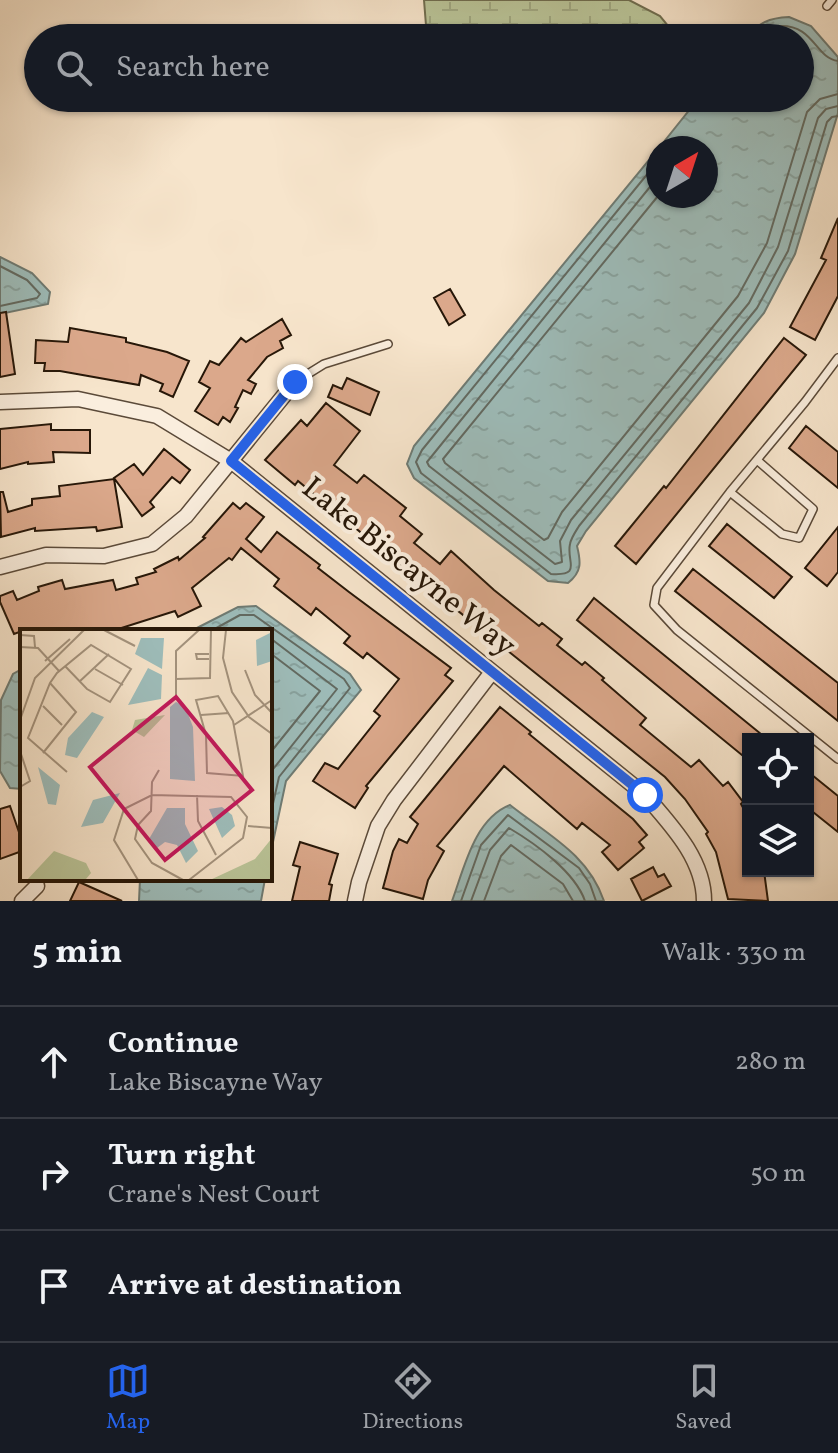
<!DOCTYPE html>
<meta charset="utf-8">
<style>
:root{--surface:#171b24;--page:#20242c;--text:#f1f3f6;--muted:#9ea1a6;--line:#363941;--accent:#2563eb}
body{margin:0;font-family:Vollkorn,serif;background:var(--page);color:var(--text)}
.controls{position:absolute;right:24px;bottom:24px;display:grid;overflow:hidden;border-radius:0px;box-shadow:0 2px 6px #0004}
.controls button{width:72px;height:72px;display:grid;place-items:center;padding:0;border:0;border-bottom:2px solid var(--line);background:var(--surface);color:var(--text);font:40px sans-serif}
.compass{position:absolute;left:646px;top:136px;width:72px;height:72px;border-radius:50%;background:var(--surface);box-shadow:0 2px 6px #0004;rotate:39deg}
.stop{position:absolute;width:24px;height:24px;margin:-18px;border:6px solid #2563eb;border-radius:50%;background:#fff}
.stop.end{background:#2563eb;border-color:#fff;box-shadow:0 2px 8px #0008}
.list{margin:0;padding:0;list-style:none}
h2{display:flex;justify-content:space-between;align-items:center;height:104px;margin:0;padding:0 32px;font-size:34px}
h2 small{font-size:26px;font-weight:400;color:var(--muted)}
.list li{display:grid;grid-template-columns:52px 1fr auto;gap:24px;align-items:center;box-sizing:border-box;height:112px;padding:0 32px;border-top:2px solid var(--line)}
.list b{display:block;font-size:30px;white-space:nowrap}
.list p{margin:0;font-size:26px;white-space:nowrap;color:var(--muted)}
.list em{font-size:26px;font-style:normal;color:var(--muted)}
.icon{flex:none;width:44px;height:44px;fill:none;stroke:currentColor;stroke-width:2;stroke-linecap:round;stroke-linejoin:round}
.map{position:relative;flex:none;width:838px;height:901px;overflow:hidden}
.search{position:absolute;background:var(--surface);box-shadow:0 2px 6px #0004;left:24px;right:24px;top:24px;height:88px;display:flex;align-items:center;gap:20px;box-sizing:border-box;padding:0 28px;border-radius:44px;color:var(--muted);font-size:30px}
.sheet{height:440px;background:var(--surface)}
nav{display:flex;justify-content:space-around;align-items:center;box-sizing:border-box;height:112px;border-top:2px solid var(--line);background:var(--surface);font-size:22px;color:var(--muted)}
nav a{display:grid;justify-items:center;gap:4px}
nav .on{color:var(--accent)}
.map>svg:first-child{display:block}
.wetland{fill:url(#wetland-marsh);stroke:#706e50;stroke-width:2}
.water{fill:url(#water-ripples);stroke:#6e7b74;stroke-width:2}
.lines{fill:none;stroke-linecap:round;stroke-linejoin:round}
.shore{stroke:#626a62;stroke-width:2}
.building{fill:#dba88b;stroke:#271708;stroke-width:2}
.service-casing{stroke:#5b4a39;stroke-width:10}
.minor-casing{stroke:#5b4a39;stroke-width:17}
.service{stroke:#faeede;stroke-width:7}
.minor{stroke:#faeede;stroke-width:14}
.route{stroke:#2563eb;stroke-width:10}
.labels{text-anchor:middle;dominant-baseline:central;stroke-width:8;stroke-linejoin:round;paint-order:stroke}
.street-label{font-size:32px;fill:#271708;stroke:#faeede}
.inset-road{fill:none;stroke:#a4937e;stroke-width:2}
.view{fill:#c2185b;fill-opacity:0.15;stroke:#c2185b;stroke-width:4}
.inset-edge{fill:none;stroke:#271708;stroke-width:4}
</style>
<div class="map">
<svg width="838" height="901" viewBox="0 0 838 901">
<defs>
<pattern id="wetland-marsh" width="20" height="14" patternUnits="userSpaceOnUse" patternTransform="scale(2)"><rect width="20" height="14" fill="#bac599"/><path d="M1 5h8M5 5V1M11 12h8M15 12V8" fill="none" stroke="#a0a882"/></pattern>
<pattern id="water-ripples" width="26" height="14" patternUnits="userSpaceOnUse" patternTransform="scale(2)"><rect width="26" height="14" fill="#9ebebc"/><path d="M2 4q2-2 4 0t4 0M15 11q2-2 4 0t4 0" fill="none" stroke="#88a3a0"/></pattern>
</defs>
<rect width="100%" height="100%" fill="#f7e5cc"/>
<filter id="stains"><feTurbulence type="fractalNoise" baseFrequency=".0025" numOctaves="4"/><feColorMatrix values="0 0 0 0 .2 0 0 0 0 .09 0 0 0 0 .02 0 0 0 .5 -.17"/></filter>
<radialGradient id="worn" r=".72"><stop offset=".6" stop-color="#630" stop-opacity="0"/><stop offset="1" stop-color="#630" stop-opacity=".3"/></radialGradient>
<!-- wetland -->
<path class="wetland" d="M424 0H629L660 16 678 38H427Z"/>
<!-- water -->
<path class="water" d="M789 17 811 26 838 57V113L795 254 764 313 586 531 577 546C581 562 582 572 568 583L548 581 414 478 407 464 414 446 658 149V196H706V148H659L699 98H800V38H747C759 22 769 18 789 17Z
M0 257 32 273 50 292 48 304 0 314Z
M256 606 350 674 361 690 286 781 270 856V631H191L238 607Z
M22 669V789L10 788 0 771 1 700 13 674Z
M510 805C548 835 588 854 604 901H452C464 869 474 819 510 805Z
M140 879H265L261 901H139Z"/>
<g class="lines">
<!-- shore -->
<path class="shore" d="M757 38C763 30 769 26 779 26 814 24 815 58 838 61
M658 161 422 450 416 462 421 473 551 574C583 576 566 562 570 544 571 538 576 531 579 526L757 308 788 251 827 122 832 117 838 116
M658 177 427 462 429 466 555 564 562 562 560 541 571 520 749 303 778 247 818 118 826 109 838 106
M658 196 443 459 445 463 544 540 548 538 562 512 738 296 767 243 807 112 820 99 838 94
M0 266 27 280 40 294 37 298 0 306
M211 631 240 615H254L344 679 350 688 279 777 270 817
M270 638 337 689 270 773
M270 653 320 691 270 753
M461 901 481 845 508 815 579 868 590 884 596 901
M471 901 490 850 509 828C536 844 575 872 585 901
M484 901 501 856 511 845 563 884 573 901"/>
</g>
<!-- building -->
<path class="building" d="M838 218V296L815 340 790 327 826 260 821 258Z
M450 289 465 315 449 325 434 298Z
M6 312 15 374 0 377V313Z
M282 319 291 335 280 341 283 348 267 357 248 380 256 384 251 394 243 390 235 407 238 408 230 422 223 417 218 425 195 411 210 388 199 382 210 361 219 365 241 338 246 342Z
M70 328 126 338V342L167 352 189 361 173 397 160 391 163 384 141 375 139 385 60 371H44L45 363H35L36 340 68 342Z
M784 338 806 355 636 564 615 546 664 486 666 488Z
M347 378 379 392 370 415 328 397 333 385 342 389Z
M326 403 360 431 334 465 357 483 364 475 406 508 400 516 422 534 414 543 440 564 451 551 494 590 539 626 542 623 562 639 557 645 582 665 585 662 604 678 602 680 646 718 640 725 691 767 699 760 723 786 728 782 743 802 741 804 748 817V871H764L768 901 728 899 716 852 706 834 708 832 685 799 665 777 432 590 437 584 419 570 414 576 298 481 295 485 265 460 301 420 307 426Z
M51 424V430H90V453L53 452 54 462 28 464V462L0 469V429Z
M806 426 838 452V488L789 448Z
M164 449 190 470 180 483 172 477 150 502 154 507 142 516 114 478 134 464 143 475Z
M114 479 122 527 97 531 96 527 35 531V528L1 537 0 492H3L8 512 32 505V499L60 496 59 486Z
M233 503 240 509 246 503 264 517 246 539 261 552 277 532 320 565 318 568 349 592 451 668 445 675 453 681 366 786 368 788 355 808 313 781 325 763 338 769 380 716 374 711 399 679 367 653 363 658 344 643 350 636 316 608 311 615 274 586 279 579 241 548 232 560 229 558 192 588 201 606 178 617 175 611 112 631H22L14 634 0 602V596L13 591 17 600 39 591 38 587 62 580 65 589 113 580 116 590 138 584 136 578 156 572 154 569 178 557 179 560 205 538 203 537Z
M727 524 792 577 774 598 709 546Z
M838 527V572L827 586 805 568Z
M693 569 838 683V721L675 591Z
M594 598 767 739H748V760L577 620Z
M500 707 531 732 529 734 633 819 647 835 639 842 644 848 618 870 602 852 610 845 582 823 577 829 504 766 437 846 444 851 428 880 423 899 383 888 393 851 399 839 407 843 418 824 410 817Z
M812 775 838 796V832L808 808V781Z
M10 806 22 841V851L0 859V809Z
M300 842 338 854 329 884 332 885 329 901H292L300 867 293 865Z
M653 867 658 877 664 874 671 886 642 901 631 879Z
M79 882 122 901H70Z"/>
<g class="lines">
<defs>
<path id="service" d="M827 6 832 0
M838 358 805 402 730 492 657 588 654 605 677 630 838 759
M295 382 324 364 388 344
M730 492 782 534 799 538 813 509 757 460"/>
<path id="minor" d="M0 402 78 399 157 416 231 461 645 795C671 825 704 859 704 901
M0 567 46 555 104 556 152 544 186 516 295 382
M22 901 37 886
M355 901 359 882 378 826 394 800 492 672"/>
</defs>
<!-- service casing -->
<use href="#service" class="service-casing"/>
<!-- minor casing -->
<use href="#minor" class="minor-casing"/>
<!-- service -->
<use href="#service" class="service"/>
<!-- minor -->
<use href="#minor" class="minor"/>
</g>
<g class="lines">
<!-- route -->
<path class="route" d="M295 382 231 461 645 795"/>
</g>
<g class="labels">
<!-- street labels -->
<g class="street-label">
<text transform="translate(408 568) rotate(39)">Lake Biscayne Way</text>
</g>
</g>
<!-- overview -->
<g transform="translate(20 629)">
<rect width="252" height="252" fill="#f7e5cc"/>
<path d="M145 86 124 108 112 101 115 91ZM252 209V251H190L235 230ZM34 222 66 234 71 244 66 250 74 251H7Z" fill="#bac599"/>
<path d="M252 3V32L237 37 236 11ZM121 9H144L142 40 115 25ZM128 39 142 46 141 70 108 76ZM156 73 165 77 173 98 175 152 150 150V78ZM72 83 84 88 57 129 45 126 48 109ZM18 138 40 156 36 176 28 175ZM100 164 83 194 61 198 73 171ZM202 178 212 186 215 197 202 209 189 180ZM147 179H165V195L178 222 166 234 157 216 145 213 137 219 129 210Z" fill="#9ebebc"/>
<path class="inset-road" d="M84 1 115 17M206 1 203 29 212 63 229 88 252 105M0 6 14 7 15 18M0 18 18 19 39 42M189 30H177L176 25H189M25 32 50 10M45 37 67 60 90 73 111 40 71 16 37 44 30 54 8 109 47 143M75 40 103 56M225 41 235 66 252 84M156 50 190 49 191 1M59 53 89 25M198 67 213 92 223 147 187 144 186 106 176 71ZM156 70V22L179 1M23 77 42 96M181 86 209 84M0 91 15 49 64 1M214 96 252 71M0 122 10 152 0 158M23 124 56 83 30 54M139 141 132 153 131 182 118 196 115 210 132 234 163 251M177 166 178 192 196 226M228 197 252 199M118 251 94 211 104 180 132 166 211 168 227 188 223 209 169 251"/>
<path class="view" d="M156 68 232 161 145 231 70 138Z"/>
<rect width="252" height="252" class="inset-edge"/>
</g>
<rect width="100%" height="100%" filter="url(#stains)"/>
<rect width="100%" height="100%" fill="url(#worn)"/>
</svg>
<div class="controls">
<button><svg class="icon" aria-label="locate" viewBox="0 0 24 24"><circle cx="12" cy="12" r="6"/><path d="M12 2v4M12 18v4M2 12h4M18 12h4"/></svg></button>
<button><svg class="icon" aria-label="layers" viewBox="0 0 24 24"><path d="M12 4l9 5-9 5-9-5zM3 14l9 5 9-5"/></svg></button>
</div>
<svg class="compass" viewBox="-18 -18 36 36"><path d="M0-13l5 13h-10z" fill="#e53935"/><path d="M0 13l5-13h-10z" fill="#9ea1a6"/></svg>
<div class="stop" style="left:645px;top:795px"></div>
<div class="stop end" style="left:295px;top:382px"></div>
<div class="search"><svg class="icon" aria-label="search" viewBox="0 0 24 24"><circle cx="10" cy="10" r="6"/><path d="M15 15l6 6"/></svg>Search here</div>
</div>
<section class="sheet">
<h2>5 min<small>Walk · 330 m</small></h2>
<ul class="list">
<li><svg class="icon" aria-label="ahead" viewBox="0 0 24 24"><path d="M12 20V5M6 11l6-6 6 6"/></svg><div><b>Continue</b><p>Lake Biscayne Way</p></div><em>280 m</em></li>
<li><svg class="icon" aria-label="right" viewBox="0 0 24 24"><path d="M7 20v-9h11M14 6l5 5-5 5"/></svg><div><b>Turn right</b><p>Crane's Nest Court</p></div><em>50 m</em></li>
<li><svg class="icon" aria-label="arrive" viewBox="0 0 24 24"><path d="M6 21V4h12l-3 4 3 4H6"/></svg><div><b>Arrive at destination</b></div></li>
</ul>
</section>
<nav>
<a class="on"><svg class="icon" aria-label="map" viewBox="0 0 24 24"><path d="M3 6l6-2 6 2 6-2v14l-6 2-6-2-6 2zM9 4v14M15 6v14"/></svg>Map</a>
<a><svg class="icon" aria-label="directions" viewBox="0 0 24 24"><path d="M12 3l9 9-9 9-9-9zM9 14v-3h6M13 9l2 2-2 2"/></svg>Directions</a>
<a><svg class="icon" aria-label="saved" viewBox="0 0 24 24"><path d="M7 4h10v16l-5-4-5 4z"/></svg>Saved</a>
</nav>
